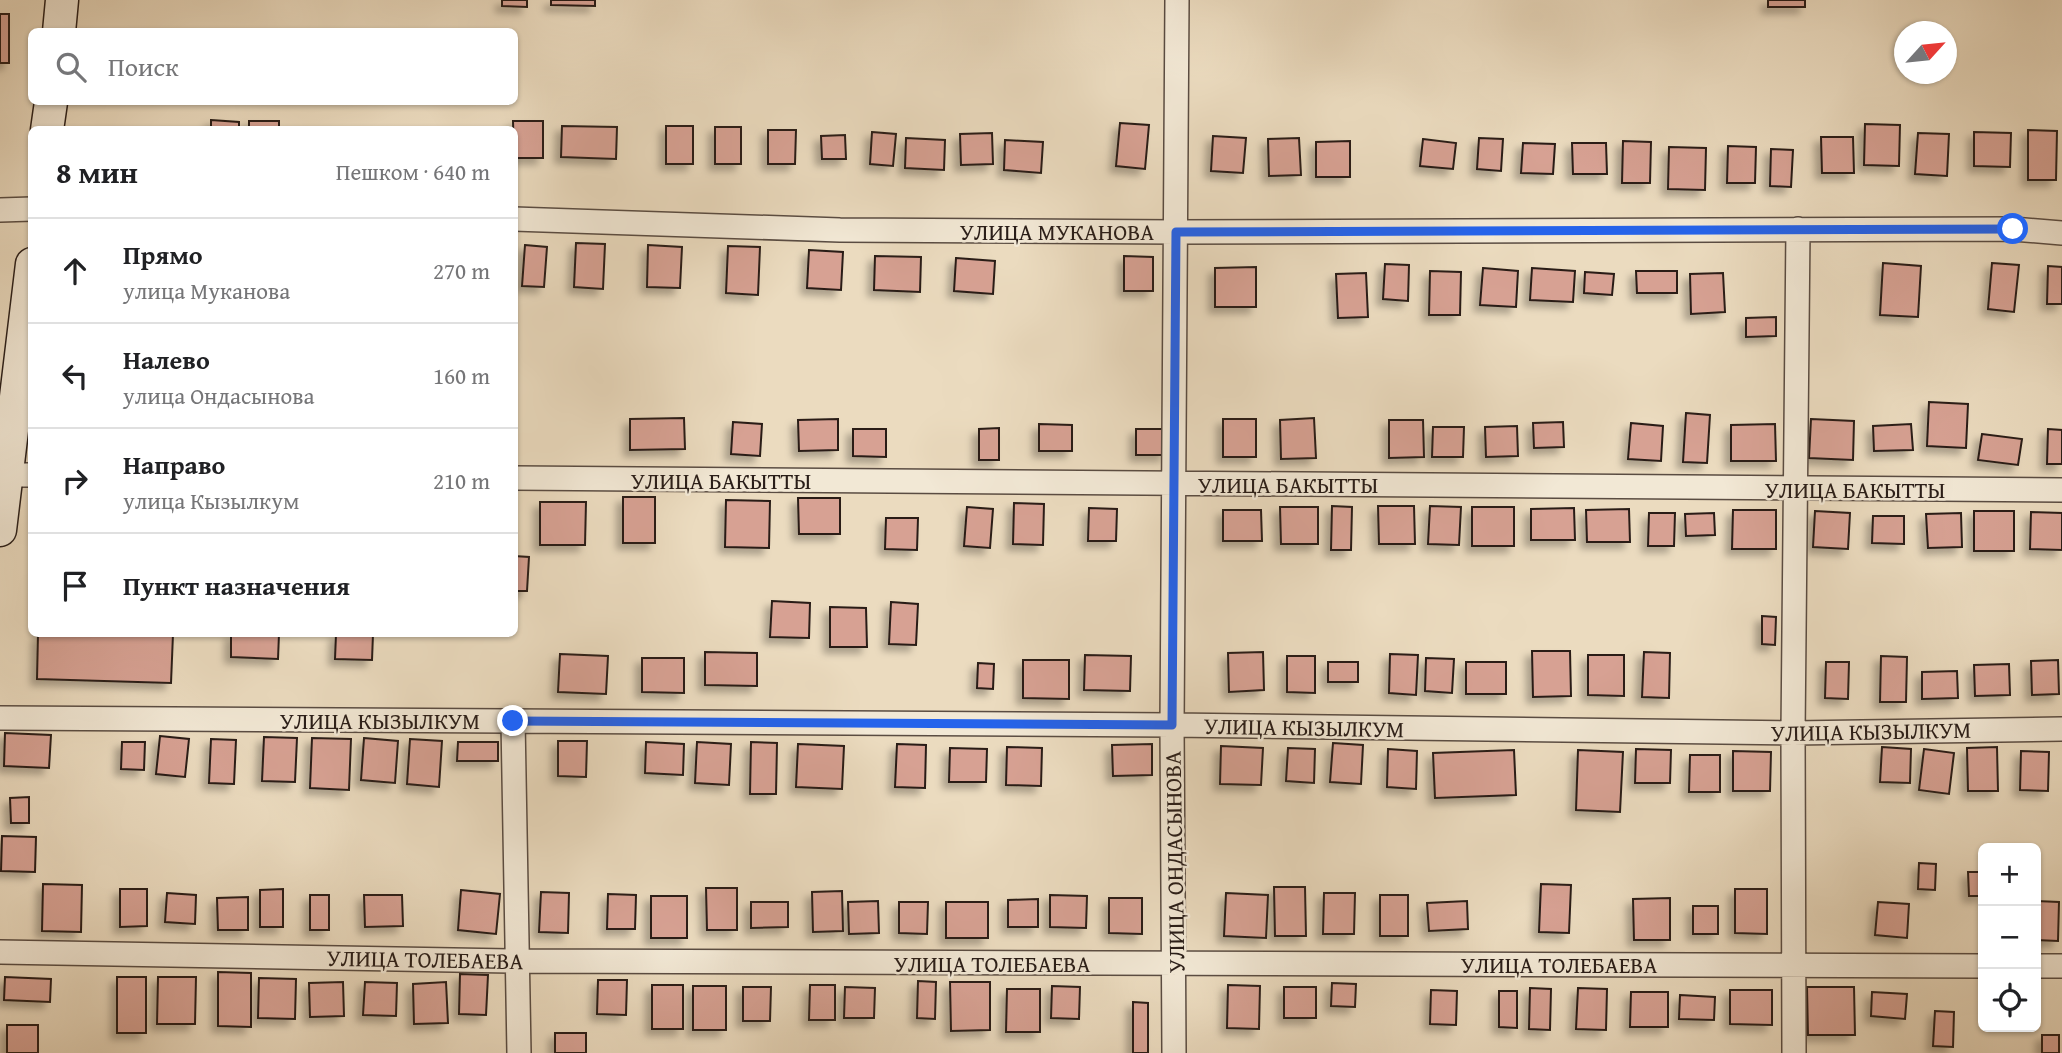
<!DOCTYPE html>
<html lang="ru">
<meta charset="utf-8">
<style>
:root{--surface:#fff;--page:#f2f2f2;--text:#202124;--muted:#757577;--line:#e0e0e0}
body{margin:0;font-family:"Gentium Book Plus",serif;background:var(--page);color:var(--text)}
.controls{position:absolute;right:21px;bottom:21px;display:grid;overflow:hidden;border-radius:10px;box-shadow:0 2px 5px #0004}
.controls button{width:63px;height:63px;display:grid;place-items:center;padding:0;border:0;border-bottom:2px solid var(--line);background:var(--surface);color:var(--text);font:35px sans-serif}
.compass{position:absolute;left:1894px;top:21px;width:63px;height:63px;border-radius:50%;background:var(--surface);box-shadow:0 2px 5px #0004;rotate:63deg}
.stop{position:absolute;width:21px;height:21px;margin:-16px;border:5px solid #2563eb;border-radius:50%;background:#fff}
.stop.end{background:#2563eb;border-color:#fff;box-shadow:0 2px 7px #0008}
.list{margin:0;padding:0;list-style:none}
h2{display:flex;justify-content:space-between;align-items:center;height:91px;margin:0;padding:0 28px;font-size:30px}
h2 small{font-size:23px;font-weight:400;color:var(--muted)}
.list li{display:grid;grid-template-columns:46px 1fr auto;gap:21px;align-items:center;box-sizing:border-box;height:105px;padding:0 28px;border-top:2px solid var(--line)}
.list b{display:block;font-size:26px;white-space:nowrap}
.list p{margin:0;font-size:23px;white-space:nowrap;color:var(--muted)}
.list em{font-size:23px;font-style:normal;color:var(--muted)}
.icon{flex:none;width:38px;height:38px;fill:none;stroke:currentColor;stroke-width:2;stroke-linecap:round;stroke-linejoin:round}
.map{position:relative;flex:none;width:2062px;height:1053px;overflow:hidden}
.search{position:absolute;background:var(--surface);box-shadow:0 2px 5px #0004;left:28px;top:28px;width:490px;height:77px;display:flex;align-items:center;gap:18px;box-sizing:border-box;padding:0 24px;border-radius:10px;color:var(--muted);font-size:26px}
.panel{position:absolute;background:var(--surface);box-shadow:0 2px 5px #0004;left:28px;top:126px;width:490px;height:511px;border-radius:10px}
.map>svg:first-child{display:block}
.building{fill:#d7a193;stroke:#291d18;stroke-width:2;filter:url(#shadow)}
.lines{fill:none;stroke-linecap:round;stroke-linejoin:round}
.street-casing{stroke:#5a4c42;stroke-width:26}
.secondary-casing{stroke:#291d18;stroke-width:35}
.street{stroke:#f2e8d5;stroke-width:23}
.secondary{stroke:#f2e8d5;stroke-width:32}
.route{stroke:#2563eb;stroke-width:9}
.labels{text-anchor:middle;dominant-baseline:central;stroke-width:5;stroke-linejoin:round;paint-order:stroke}
.street-label{font-size:23px;fill:#291d18;stroke:#f2e8d5}
</style>
<div class="map">
<svg width="2062" height="1053" viewBox="0 0 2062 1053">
<defs>
<filter id="shadow"><feDropShadow dx="-6" dy="6" stdDeviation="3.5" flood-color="#0004"/></filter>
</defs>
<rect width="100%" height="100%" fill="#ebdbbf"/>
<filter id="stains"><feTurbulence type="fractalNoise" baseFrequency=".00286" numOctaves="4"/><feColorMatrix values="0 0 0 0 .2 0 0 0 0 .09 0 0 0 0 .02 0 0 0 .5 -.17"/></filter>
<radialGradient id="worn" r=".72"><stop offset=".6" stop-color="#630" stop-opacity="0"/><stop offset="1" stop-color="#630" stop-opacity=".3"/></radialGradient>
<!-- building -->
<path class="building" d="M502 0H527V7L502 6Z
M551 0H595V6L551 5Z
M1768 0H1805V7H1768Z
M0 14H9V63H0Z
M211 120 239 122V130H211Z
M249 121H279V130H249Z
M513 121H543V158H514Z
M1120 123 1149 125 1145 169 1116 166Z
M1865 124 1900 125 1899 166 1864 165Z
M562 126 617 127 616 159 561 157Z
M666 126H693V164H666Z
M715 127H741V164H715Z
M768 130H796L795 164H768Z
M2028 130 2057 131 2056 180H2028Z
M872 132 896 134 893 166 870 164Z
M1974 132 2011 133 2010 167 1974 166Z
M992 133 993 164 961 165 960 134Z
M1918 133 1949 134 1947 176 1915 174Z
M845 135 846 159H822L821 136Z
M1213 136 1246 138 1243 173 1211 171Z
M1821 137H1853L1854 173H1822Z
M906 138 945 140 944 170 905 168Z
M1299 138 1301 175 1269 176 1268 139Z
M1479 138 1503 139 1501 171 1477 169Z
M1423 139 1456 143 1453 169 1420 166Z
M1005 140 1043 142 1041 173 1004 170Z
M1350 141V177H1316V142Z
M1623 141 1651 142 1650 183H1622Z
M1523 143 1555 144 1553 174 1521 173Z
M1572 143H1606L1607 174H1573Z
M1728 146 1756 147 1755 183H1727Z
M1669 147 1706 148 1705 190 1668 189Z
M1771 149 1793 150 1791 187 1770 186Z
M576 243 605 244 603 289 574 287Z
M525 245 547 247 544 287 522 286Z
M648 245 682 247 680 288 647 287Z
M728 246 760 247 758 295 726 293Z
M809 250 843 252 841 290 807 288Z
M875 256 921 257 920 292 874 290Z
M1124 256 1153 257V291H1124Z
M956 258 995 261 993 294 954 291Z
M1883 263 1921 266 1918 317 1880 315Z
M1992 263 2019 265 2014 312 1988 309Z
M1385 264 1409 265 1408 301 1383 299Z
M2048 266 2062 267V304H2047Z
M1256 267V307H1215V268Z
M1483 268 1518 271 1516 307 1480 305Z
M1532 268 1575 271 1573 302 1530 300Z
M1430 271 1461 272 1460 315H1429Z
M1636 271H1677V293H1637Z
M1585 272 1614 274 1612 295 1584 293Z
M1366 273 1368 317 1338 318 1336 274Z
M1723 273 1725 312 1691 314 1690 274Z
M1776 317V336L1746 337V318Z
M1929 402 1968 404 1966 448 1927 446Z
M1686 413 1710 415 1707 463 1683 462Z
M684 418 685 449 630 450V419Z
M1314 418 1316 458 1281 459 1280 420Z
M838 419V450L799 451 798 420Z
M1223 419H1256V457H1223Z
M1811 419 1854 421 1853 460 1809 458Z
M1389 420H1423L1424 457 1389 458Z
M733 422 762 424 760 456 731 454Z
M1563 422 1564 447 1534 448 1533 423Z
M1631 423 1663 426 1661 461 1628 459Z
M1039 424 1072 425V451H1039Z
M1775 424 1776 461H1731V425Z
M1911 424 1913 450 1874 451 1873 426Z
M1517 426 1518 456 1486 457 1485 427Z
M1433 427H1464L1463 457H1432Z
M999 428V460H979V429Z
M853 429H886V457L853 456Z
M1136 429H1165L1166 455H1136Z
M2048 429 2062 430V464H2047Z
M1982 434 2022 439 2018 465 1978 460Z
M623 497H655V543H623Z
M798 498H840V534H799Z
M726 500 770 501 769 548 725 547Z
M540 502H586L585 545H540Z
M1014 503 1044 504 1043 545 1013 544Z
M1332 506 1352 507 1351 550H1331Z
M1378 506H1414L1415 544H1379Z
M1430 506 1461 507 1459 545 1428 544Z
M967 507 993 509 990 548 964 546Z
M1280 507H1318V544H1281Z
M1472 507H1514V546H1472Z
M1089 508 1117 509 1116 541H1088Z
M1574 508 1575 540H1531V509Z
M1629 509 1630 542H1587L1586 510Z
M1223 510H1261L1262 541H1223Z
M1733 510H1776V549H1732Z
M1815 511 1850 513 1848 549 1813 547Z
M1974 511H2014V551H1974Z
M2031 512 2062 513V550L2030 549Z
M1649 513H1675L1674 546H1648Z
M1714 513 1715 535 1686 536 1685 514Z
M1961 513 1962 547 1928 548 1926 514Z
M1873 516H1904V544L1872 543Z
M886 518H918L917 550 885 549Z
M514 556 529 557 527 591H514Z
M772 601 810 603 809 638 770 637Z
M891 602 918 604 916 645 889 644Z
M830 607 866 608 867 647H830Z
M1762 616 1776 617 1775 645 1762 644Z
M38 634H173L171 683 37 679Z
M231 634H279L278 659 231 657Z
M336 634H373L372 660 335 659Z
M1532 651H1570L1571 696 1533 697Z
M705 652 757 653V686L705 685Z
M1263 652 1264 690 1229 692 1228 653Z
M1644 652 1670 653 1669 698 1642 697Z
M560 654 608 656 606 694 558 692Z
M1390 654 1418 655 1416 695 1389 693Z
M1085 655 1131 656 1130 691 1084 690Z
M1588 655H1624V696L1588 695Z
M1287 656H1315V693L1287 692Z
M1881 656 1907 657 1906 702H1880Z
M642 658H684V693L642 692Z
M1426 658 1454 659 1452 693 1425 691Z
M1023 660H1069V699L1023 698Z
M2058 660 2059 694 2032 695 2031 661Z
M1328 662H1358V682H1328Z
M1466 662H1506V694H1466Z
M1826 662H1849L1848 699 1825 698Z
M978 663 994 664 993 689 977 688Z
M2009 664 2010 695 1975 696 1974 665Z
M1957 671 1958 698 1922 699V672Z
M5 733 51 735 49 768 4 766Z
M160 736 189 739 185 777 156 774Z
M264 737 297 738 295 782 262 781Z
M312 738 351 739 349 790 310 788Z
M364 738 398 741 395 783 361 780Z
M211 739 236 740 234 784 209 783Z
M410 739 442 741 439 787 407 784Z
M558 741H587L586 777 558 776Z
M122 742H145L144 770 121 769Z
M458 742H498V761H457Z
M646 742 684 744 683 775 645 773Z
M697 742 731 744 729 785 695 783Z
M751 742 777 743 776 794H750Z
M1333 743 1363 745 1361 784 1330 782Z
M798 744 844 746 842 789 796 787Z
M897 744 926 745 925 788 895 787Z
M1152 744V775L1113 776 1112 745Z
M1221 746 1263 748 1261 785 1220 784Z
M1007 747 1042 748 1041 786 1006 785Z
M1882 747 1911 749 1910 783 1880 782Z
M1997 747 1998 791H1968L1967 748Z
M950 748 987 749 986 782H949Z
M1288 748 1315 749 1314 783 1286 781Z
M1388 749 1417 751 1416 789 1387 787Z
M1636 749 1671 750 1670 783H1635Z
M1924 749 1954 753 1949 794 1919 790Z
M1514 750 1516 795 1435 798 1433 753Z
M1578 750 1623 752 1620 812 1576 810Z
M1733 751 1771 752 1770 791H1733Z
M2021 751 2049 752 2048 791 2020 790Z
M1690 755H1720V792H1689Z
M29 797V823H11L10 798Z
M2 836 36 837 35 872 1 871Z
M1919 863 1936 864 1935 890 1918 889Z
M1968 872H1983V896H1969Z
M43 884 82 885 81 932 42 931Z
M1541 884 1571 885 1569 933 1539 932Z
M1274 887H1305L1306 936H1275Z
M706 888H737V930H707Z
M120 889H147V926L120 927Z
M283 889V927H260V890Z
M1735 889H1767V934L1735 933Z
M461 890 500 894 496 934 458 930Z
M842 891 843 931 813 932 812 892Z
M541 892 569 893 568 933 539 932Z
M167 893 196 895 195 924 165 922Z
M1226 893 1268 895 1266 938 1224 936Z
M1324 893H1355L1354 934H1323Z
M608 894 636 895 635 929H607Z
M310 895H329V930H310Z
M364 895H402L403 926 365 927Z
M1050 895 1087 896 1086 928 1050 927Z
M1380 895H1408V936H1380Z
M651 896H687V938H651Z
M248 897V930H218L217 898Z
M1109 898H1142V934L1109 933Z
M1670 898V940H1634L1633 899Z
M1038 899V927H1008V900Z
M878 901 879 933 849 934 848 902Z
M1467 901 1468 929 1429 931 1427 903Z
M2036 901 2059 902 2058 941 2036 940Z
M751 902H788V927L751 928Z
M899 902H928L927 934 899 933Z
M946 902H988V938H946Z
M1878 902 1909 904 1907 938 1875 935Z
M1693 906H1718V934H1693Z
M218 972 251 973V1027L218 1026Z
M460 974 488 975 486 1015 459 1014Z
M5 977 51 979 50 1002 4 1000Z
M117 977H146V1033H117Z
M158 977H196L195 1024H157Z
M259 978 296 979 295 1019 258 1018Z
M598 980H627L626 1015 597 1014Z
M918 981 936 982 935 1019 917 1018Z
M343 982 344 1016 310 1017 309 983Z
M365 982 397 983 396 1016 363 1015Z
M446 982 448 1023 414 1024 413 984Z
M950 982H990V1030L951 1031Z
M1332 983 1356 984 1355 1007 1331 1006Z
M652 985H683V1029H652Z
M810 985H835V1020H809Z
M1228 985 1260 986 1259 1029 1227 1028Z
M693 986H726V1030H693Z
M1052 986 1080 987 1079 1019 1051 1018Z
M743 987H771L770 1021H743Z
M845 987 875 988 874 1018H844Z
M1284 987H1316V1018H1284Z
M1807 987H1854L1855 1035H1808Z
M1530 988 1551 989 1550 1030 1529 1029Z
M1578 988 1607 989 1606 1030 1576 1029Z
M1007 989H1040V1032H1006Z
M1431 990 1457 991 1456 1025 1430 1024Z
M1730 990H1772V1025L1730 1024Z
M1499 991H1517V1028L1499 1027Z
M1631 992H1668V1027H1630Z
M1872 992 1907 994 1905 1019 1871 1016Z
M1680 995 1715 997 1714 1020 1679 1019Z
M1133 1002 1148 1003V1053H1133Z
M1935 1011 1954 1012 1953 1047 1933 1046Z
M7 1025H38V1053H7Z
M555 1033H586V1053H555Z
M2042 1035H2059V1053H2042Z"/>
<g class="lines">
<defs>
<path id="street" d="M0 210 32 209
M514 219 840 230 1176 232 2013 229 2062 233
M0 475H32
M514 478 2062 490
M0 718 1172 725 1793 733 2062 729
M513 721 519 1053
M0 952 517 961 1983 966
M2036 966H2062
M1174 1053 1172 725 1177 0
M1794 1053 1793 733 1798 229"/>
<path id="secondary" d="M59 32 62 0
M47 130 51 102
M0 530 32 264"/>
</defs>
<!-- street casing -->
<use href="#street" class="street-casing"/>
<!-- secondary casing -->
<use href="#secondary" class="secondary-casing"/>
<!-- street -->
<use href="#street" class="street"/>
<!-- secondary -->
<use href="#secondary" class="secondary"/>
</g>
<g class="lines">
<!-- route -->
<path class="route" d="M513 721 1172 725 1176 232 2013 229"/>
</g>
<g class="labels">
<!-- street labels -->
<g class="street-label">
<text x="1057" y="231">УЛИЦА МУКАНОВА</text>
<text x="721" y="480">УЛИЦА БАКЫТТЫ</text>
<text x="1288" y="484">УЛИЦА БАКЫТТЫ</text>
<text x="1855" y="489">УЛИЦА БАКЫТТЫ</text>
<text x="380" y="720">УЛИЦА КЫЗЫЛКУМ</text>
<text transform="translate(1304 727) rotate(1)">УЛИЦА КЫЗЫЛКУМ</text>
<text transform="translate(1871 731) rotate(-1)">УЛИЦА КЫЗЫЛКУМ</text>
<text transform="translate(1174 862) rotate(-91)">УЛИЦА ОНДАСЫНОВА</text>
<text transform="translate(425 959) rotate(1)">УЛИЦА ТОЛЕБАЕВА</text>
<text x="992" y="963">УЛИЦА ТОЛЕБАЕВА</text>
<text x="1559" y="964">УЛИЦА ТОЛЕБАЕВА</text>
</g>
</g>
<rect width="100%" height="100%" filter="url(#stains)"/>
<rect width="100%" height="100%" fill="url(#worn)"/>
</svg>
<div class="controls">
<button>+</button>
<button>−</button>
<button><svg class="icon" aria-label="locate" viewBox="0 0 24 24"><circle cx="12" cy="12" r="6"/><path d="M12 2v4M12 18v4M2 12h4M18 12h4"/></svg></button>
</div>
<svg class="compass" viewBox="-18 -18 36 36"><path d="M0-13l5 13h-10z" fill="#e53935"/><path d="M0 13l5-13h-10z" fill="#757577"/></svg>
<div class="stop" style="left:2013px;top:229px"></div>
<div class="stop end" style="left:513px;top:721px"></div>
<div class="search"><svg class="icon" aria-label="search" viewBox="0 0 24 24"><circle cx="10" cy="10" r="6"/><path d="M15 15l6 6"/></svg>Поиск</div>
<section class="panel">
<h2>8 мин<small>Пешком · 640 m</small></h2>
<ul class="list">
<li><svg class="icon" aria-label="ahead" viewBox="0 0 24 24"><path d="M12 20V5M6 11l6-6 6 6"/></svg><div><b>Прямо</b><p>улица Муканова</p></div><em>270 m</em></li>
<li><svg class="icon" aria-label="left" viewBox="0 0 24 24"><path d="M17 20v-9H6M10 6l-5 5 5 5"/></svg><div><b>Налево</b><p>улица Ондасынова</p></div><em>160 m</em></li>
<li><svg class="icon" aria-label="right" viewBox="0 0 24 24"><path d="M7 20v-9h11M14 6l5 5-5 5"/></svg><div><b>Направо</b><p>улица Кызылкум</p></div><em>210 m</em></li>
<li><svg class="icon" aria-label="arrive" viewBox="0 0 24 24"><path d="M6 21V4h12l-3 4 3 4H6"/></svg><div><b>Пункт назначения</b></div></li>
</ul>
</section>
</div>
